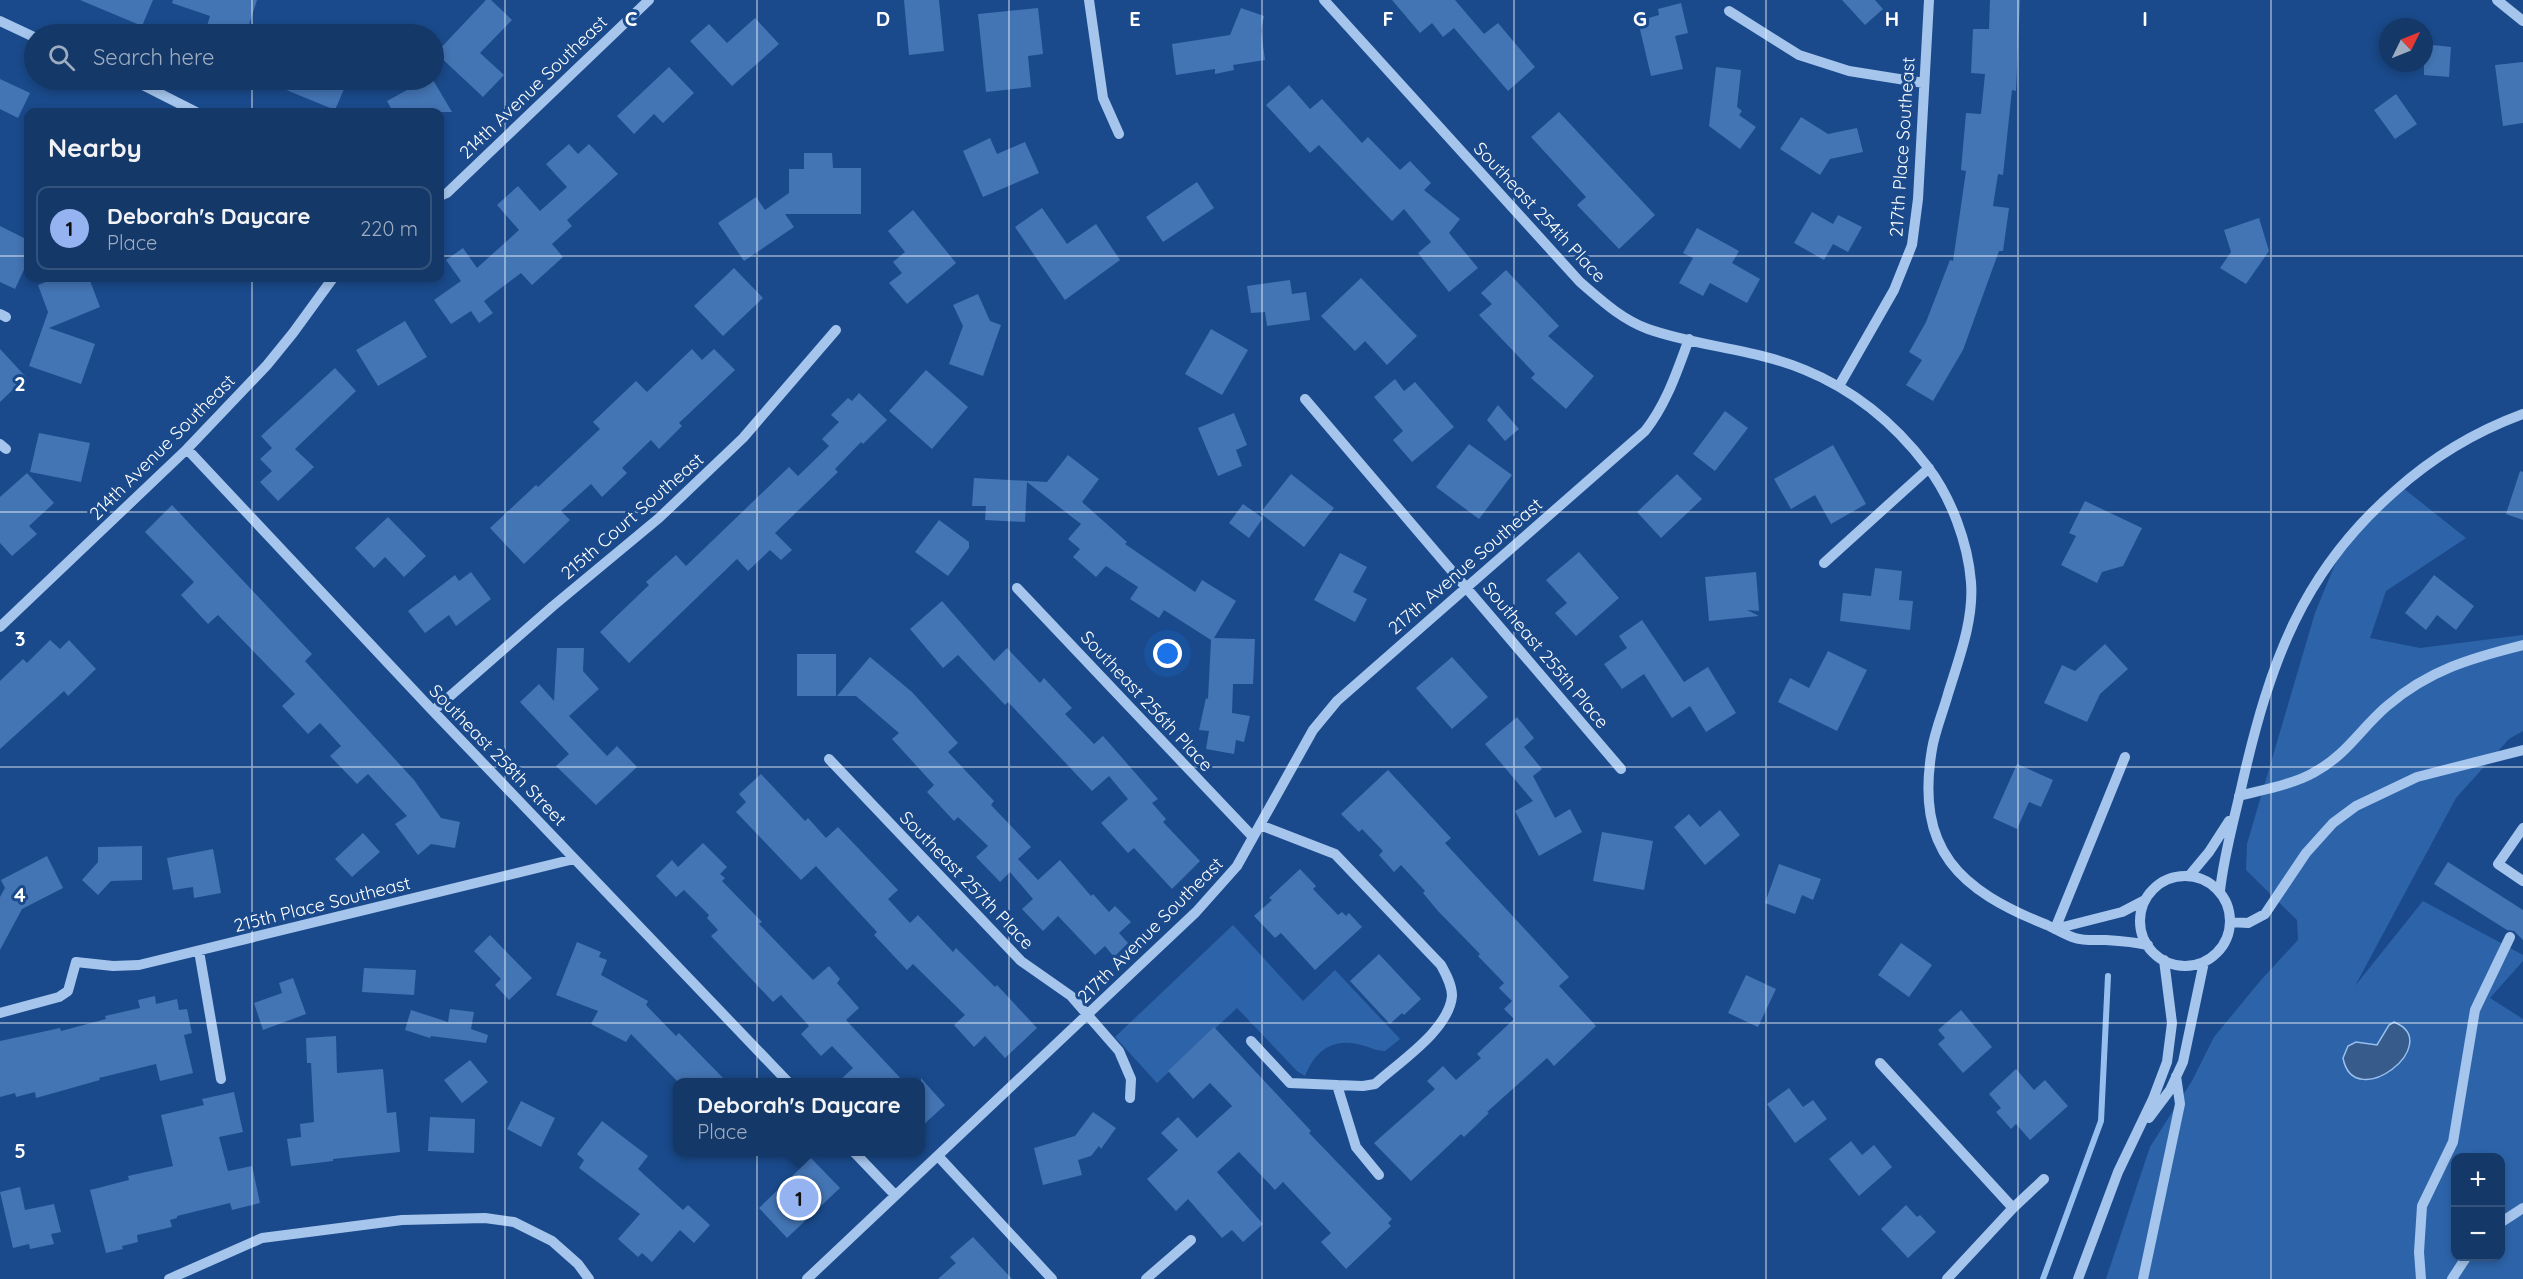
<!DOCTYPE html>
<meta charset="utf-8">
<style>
:root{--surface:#143868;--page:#214371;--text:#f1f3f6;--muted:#9dacc0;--line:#33527c;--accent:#95b2f1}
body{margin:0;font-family:Quicksand,sans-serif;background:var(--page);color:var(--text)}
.controls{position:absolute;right:18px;bottom:18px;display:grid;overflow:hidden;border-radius:12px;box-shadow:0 3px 9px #0003}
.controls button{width:54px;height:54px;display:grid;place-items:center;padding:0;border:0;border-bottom:2px solid var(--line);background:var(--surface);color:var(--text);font:30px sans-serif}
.compass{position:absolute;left:2379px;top:18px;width:54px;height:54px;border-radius:50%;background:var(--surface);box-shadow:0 3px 9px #0003;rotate:47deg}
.you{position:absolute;left:1168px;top:654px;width:21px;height:21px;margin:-15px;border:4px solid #fff;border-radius:50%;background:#1a73e8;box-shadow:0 0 0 9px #1a73e833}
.badge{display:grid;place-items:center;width:39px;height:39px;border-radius:50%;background:var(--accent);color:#111;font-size:20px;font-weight:700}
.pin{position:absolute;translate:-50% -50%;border:3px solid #fff;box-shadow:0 2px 6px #0006}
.popup{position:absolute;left:673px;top:1078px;width:252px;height:78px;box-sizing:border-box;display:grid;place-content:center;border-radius:12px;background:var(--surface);filter:drop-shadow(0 2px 4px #0005);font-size:20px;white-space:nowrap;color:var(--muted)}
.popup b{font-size:22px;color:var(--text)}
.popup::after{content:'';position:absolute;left:50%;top:100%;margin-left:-12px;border:12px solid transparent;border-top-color:var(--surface)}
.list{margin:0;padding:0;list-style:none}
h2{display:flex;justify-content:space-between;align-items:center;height:78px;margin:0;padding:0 24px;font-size:26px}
h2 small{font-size:20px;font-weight:400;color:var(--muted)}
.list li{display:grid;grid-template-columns:39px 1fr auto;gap:18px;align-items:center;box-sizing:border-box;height:84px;margin:0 12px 12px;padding:0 12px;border:2px solid var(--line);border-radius:12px}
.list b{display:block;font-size:22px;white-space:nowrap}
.list p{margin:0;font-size:20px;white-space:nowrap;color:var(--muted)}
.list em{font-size:20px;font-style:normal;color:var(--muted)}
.icon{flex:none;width:33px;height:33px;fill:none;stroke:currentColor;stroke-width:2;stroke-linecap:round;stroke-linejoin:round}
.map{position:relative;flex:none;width:2523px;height:1279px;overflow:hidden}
.search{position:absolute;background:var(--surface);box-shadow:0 3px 9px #0003;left:24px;top:24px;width:420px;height:66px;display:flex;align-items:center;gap:15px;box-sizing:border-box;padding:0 21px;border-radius:33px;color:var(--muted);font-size:22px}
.panel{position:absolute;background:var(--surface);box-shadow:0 3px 9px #0003;left:24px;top:108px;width:420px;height:174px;border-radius:12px}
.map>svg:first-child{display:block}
.green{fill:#2d64a9;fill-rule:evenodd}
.water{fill:#375b8a;stroke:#98c0ef;stroke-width:1.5}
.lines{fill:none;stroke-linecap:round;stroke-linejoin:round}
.stream{stroke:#98c0ef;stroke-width:6}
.building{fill:#4374b3}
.minor{stroke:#a5c5ed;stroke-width:10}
.grid{fill:none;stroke:#fff;stroke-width:1.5;stroke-opacity:0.55}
.labels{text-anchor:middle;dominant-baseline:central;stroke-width:6;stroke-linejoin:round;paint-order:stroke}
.street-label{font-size:18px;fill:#fff;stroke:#1a4a8b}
.grid-label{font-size:20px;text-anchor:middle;font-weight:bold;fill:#fff;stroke:#1a4a8b;stroke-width:6;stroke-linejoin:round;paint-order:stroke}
</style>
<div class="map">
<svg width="2523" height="1279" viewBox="0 0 2523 1279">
<rect width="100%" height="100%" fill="#1a4a8b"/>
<!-- green -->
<path class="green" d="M2398 484 2466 538 2386 591 2370 638 2420 648 2523 635V731L2509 739 2456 798 2355 986 2423 901 2523 955V961L2490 998 2523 1019V1279H2106L2150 1147 2192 1081 2214 1037 2261 980 2298 940 2297 920 2246 870 2247 844 2315 613 2336 562ZM2456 1158H2500V1256H2456Z
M1233 925 1303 1001 1335 970 1400 1039 1385 1051C1376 1051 1370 1047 1361 1045 1334 1037 1315 1050 1305 1076L1297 1071 1237 1008 1157 1083 1115 1037Z"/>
<!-- water -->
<path class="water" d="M2394 1022C2446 1043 2354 1115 2343 1058L2348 1046 2356 1042 2377 1045 2389 1025Z"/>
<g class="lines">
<!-- stream -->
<path class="stream" d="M2043 1279 2101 1121 2108 976"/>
</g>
<!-- building -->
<path class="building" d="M80 0H153L142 26Z
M173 0H257L246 34H223L206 29 210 16 172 3Z
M486 0H491L512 20 480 53 504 75 483 97 436 53Z
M904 0H939L944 51 909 55Z
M1392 0H1455L1484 34 1498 23 1535 67 1508 91 1454 28 1443 37 1432 23 1420 33Z
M1842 0H1875L1883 9 1865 25Z
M1990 0H2020L2016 91 2012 90 2003 175 1998 174 1993 206 2009 208 2003 251H1999L1963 350 1933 401 1906 385 1922 360 1909 352 1926 322 1950 260 1953 261 1966 171 1961 170 1966 113 1981 114 1985 74 1971 73 1973 29H1989Z
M1681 3 1688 33 1675 36 1683 69 1651 76 1638 21 1659 15 1658 9Z
M1038 8 1043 54 1028 56 1031 87 986 92 978 14Z
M1241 8 1264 16 1261 30 1265 60 1233 65 1234 70 1215 74V69L1176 75 1172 44 1230 35Z
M755 18 779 44 732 86 690 41 709 24 727 43Z
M2424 44 2451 47 2449 77 2424 75Z
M2523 62V123L2503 126 2495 65Z
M669 67 694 93 663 123 654 114 634 134 617 116Z
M1716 67 1741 70 1737 107 1742 111 1739 115 1756 127 1740 149 1709 126Z
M0 79 30 93 18 118 0 109Z
M262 80H348L335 110Z
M425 80H433L452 112H393L387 101Z
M1289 85 1310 109 1322 99 1362 143 1368 137 1400 170 1410 161 1431 183 1424 190 1460 219 1449 233 1478 268 1449 292 1418 253 1431 242 1404 209 1392 221 1319 145 1310 153 1266 105Z
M2396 94 2417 124 2395 139 2374 110Z
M1559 112 1655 215 1619 249 1577 205 1586 197 1531 137Z
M1801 117 1828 134 1857 128 1863 152 1830 159 1820 175 1780 149Z
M990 138 997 154 1025 142 1039 173 983 197 963 151Z
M569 144 578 154 589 144 618 174 567 220 572 226 552 244 563 257 532 285 521 273 484 301 493 313 479 323 471 311 451 324 434 300 461 281 446 260 463 248 477 268 519 230 497 205 518 186 540 211 567 187 546 164Z
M804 153H832L833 168H861V214H785L794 227 744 261 718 223 756 197 765 210 789 193V169H804Z
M1197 182 1214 208 1163 242 1146 217Z
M1042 208 1067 244 1096 224 1120 260 1065 300 1015 227Z
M913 210 956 263 907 304 889 283 902 273 893 262 905 252 888 231Z
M1812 212 1833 224 1838 215 1862 227 1848 252 1833 244 1824 260 1794 243Z
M2259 218 2269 251 2246 284 2220 268 2231 252 2224 230Z
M0 226 28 240V261L15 289 0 282Z
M1697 228 1739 251 1732 263 1760 279 1747 303 1710 283 1703 296 1679 283 1693 258 1683 253Z
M734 268 763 298 723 336 694 306Z
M1506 270 1559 326 1548 336 1594 376 1566 409 1531 378 1535 374 1479 315 1492 304 1481 293Z
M56 278H89L100 307 49 328 95 344 81 384 29 366 48 312 38 285Z
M1361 278 1417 336 1387 365 1365 341 1355 351 1321 316Z
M1290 280 1292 294 1306 292 1310 320 1267 326 1265 312 1251 313 1247 286Z
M978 294 990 321 1001 325 983 376 949 364 963 326 953 305Z
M405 321 427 357 378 386 356 350Z
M1211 329 1248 350 1222 395 1185 374Z
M0 349 26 377 0 402Z
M692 349 702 360 714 349 735 370 679 423 682 426 659 449 651 440 622 468 627 473 602 497 591 484 561 511 570 520 524 564 490 528 536 485 538 487 600 429 593 422 636 381 647 392Z
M335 368 356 391 295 449 314 467 278 501 260 482 272 471 260 459 272 448 261 436Z
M926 370 968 407 932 449 889 411Z
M1395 379 1404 391 1415 382 1454 427 1412 462 1393 440 1403 431 1374 397Z
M859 393 887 420 863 444 861 442 835 469 838 472 775 533 792 550 781 560 770 550 748 571 737 559 629 663 600 632 649 585 646 582 676 555 686 566 789 467 798 476 829 446 822 439 839 422 831 415 848 398 852 401Z
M1498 405 1519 429 1505 441 1487 420Z
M1725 411 1748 428 1715 471 1693 454Z
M1234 413 1247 445 1236 450 1242 466 1218 476 1198 428Z
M39 433 90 443 81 482 30 472Z
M1469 444 1512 475 1479 519 1436 487Z
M1833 445 1866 504 1831 524 1815 495 1791 509 1774 479Z
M1068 455 1099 479 1082 502 1127 542 1125 544 1195 592 1202 580 1236 601 1214 638 1255 639 1253 684H1233L1232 713 1250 716 1244 742 1236 740 1234 754 1206 749 1209 731 1199 730 1206 698 1208 699 1211 640 1164 610 1159 618 1130 599 1138 587 1106 566 1096 577 1073 557 1080 549 1068 539 1081 524 1027 482 1025 522 985 520 986 506H972L974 478 1047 482Z
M2520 471 2523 472V520L2506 514Z
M27 473 54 503 29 526 37 534 12 556 0 543V497Z
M1291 474 1334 508 1304 547 1260 513Z
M1677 474 1702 499 1661 538 1637 512Z
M2085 501 2142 528 2123 566 2102 572 2097 583 2061 565 2076 536 2069 533Z
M1243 504 1263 518 1249 538 1229 523Z
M172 505 312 654 305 661 414 780 441 818 460 822 455 848 431 844 418 855 395 824 407 816 368 774 357 784 330 756 341 746 320 723 308 734 282 706 295 694 218 615 208 624 181 595 194 582 145 532Z
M388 517 426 556 404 577 385 557 374 568 355 548Z
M939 520 969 542V548L948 576 915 552Z
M1579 552 1619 598 1576 636 1555 613 1567 603 1546 580Z
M1340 553 1367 567 1353 592 1367 599 1355 622 1314 600Z
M1875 568 1902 571 1899 600 1913 601 1910 630 1840 621 1843 593 1871 596Z
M471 572 491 599 456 626 449 615 425 633 408 611 455 575 459 581Z
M1756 572 1759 611 1747 610 1759 616 1709 621 1705 577Z
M2434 575 2474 606 2456 630 2437 615 2426 630 2405 613Z
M942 601 994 661 1007 648 1040 683 1044 678 1072 708 1065 714 1094 744 1103 736 1158 799 1152 803 1166 819 1163 822 1200 861 1172 889 1134 848 1128 853 1101 823 1128 799 1109 776 1092 791 1008 702 1005 705 958 655 943 668 910 629Z
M1642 620 1684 682 1708 667 1736 713 1706 732 1690 706 1672 718 1644 674 1622 689 1604 664 1627 648 1619 636Z
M50 640 60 649 69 640 96 669 68 696 64 691 0 749V681L23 659 27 663Z
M2105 644 2128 669 2100 694 2087 722 2044 703 2062 665 2075 671Z
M557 648H584L583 671 599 689 569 716 607 756 617 746 637 767 596 805 556 766 569 754 520 702 539 684 554 701Z
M1828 651 1867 670 1837 731 1778 702 1790 678 1809 688Z
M797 654H836V696H797Z
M870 657 912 692 958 743 948 752 994 801 991 805 1031 847 1018 859 1038 880 1060 860 1091 896 1093 894 1109 912 1115 906 1131 922 1119 933 1128 943 1114 957 1105 946 1095 955 1058 916 1043 931 1022 909 1033 899 1010 872 1000 882 976 857 988 846 958 817 954 821 927 792 934 785 892 739 899 733 856 696H837Z
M1452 657 1488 697 1452 729 1416 688Z
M1517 717 1534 738 1524 747 1542 769 1533 776 1555 818 1570 809 1582 832 1539 856 1515 811 1533 801 1485 744Z
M2017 764 2053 780 2041 807 2029 802 2017 829 1993 818Z
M1388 770 1451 838 1445 843 1569 977 1559 986 1596 1026 1554 1066 1547 1058 1487 1112 1489 1113 1464 1137 1461 1134 1411 1181 1374 1143 1435 1089 1427 1081 1443 1066 1456 1080 1481 1058 1477 1054 1514 1019 1504 1009 1512 1001 1499 988 1504 983 1478 956 1480 954 1438 911 1423 893 1425 891 1401 865 1394 872 1379 855 1383 851 1362 829 1359 832 1341 814Z
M761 774 805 821 808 818 826 838 838 827 898 890 888 899 910 923 918 915 953 952 956 948 995 987 997 985 1037 1028 1005 1058 985 1036 974 1047 954 1025 965 1015 913 964 907 970 874 935 877 932 816 866 801 880 736 812 746 802 739 794Z
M1720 810 1740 835 1705 865 1674 827 1689 814 1700 827Z
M1602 832 1653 841 1644 890 1593 881Z
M363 833 380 852 352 877 335 859Z
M703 843 727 867 720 874 725 878 722 881 762 922 759 924 813 980 829 966 840 979 837 983 859 1008 846 1020 905 1083H837L853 1068 832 1046 821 1056 801 1034 809 1026 781 995 773 1002 711 936 718 930 707 918 709 915 684 890 676 897 656 876 672 860 678 867Z
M142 846V880L111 881 98 895 82 880 98 862V847Z
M213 849 221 893 194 898 193 887 173 890 167 858Z
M47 856 63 888 22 909 0 950V897L5 888 1 880Z
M2448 862 2523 910V940L2514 931 2507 930 2434 884Z
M1779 864 1821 879 1813 900 1802 895 1795 914 1765 903Z
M1300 869 1316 886 1313 889 1338 915 1342 912 1346 916 1349 913 1362 927 1315 970 1281 933 1275 938 1254 916 1272 900 1269 898Z
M490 935 532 978 509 1000 495 985 501 979 474 951Z
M577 942 601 952 599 957 607 960 601 975 648 1001 646 1005 676 1036 679 1033 728 1083H679L631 1034 626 1042 591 1024 598 1011 556 995Z
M1901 943 1932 965 1909 997 1878 975Z
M1379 954 1421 999 1404 1015 1402 1013 1390 1024 1350 981Z
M364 968 416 970 414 995 362 992Z
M1746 975 1776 989 1758 1027 1728 1013Z
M293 978 306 1014 263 1030 254 1003 282 993 279 983Z
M155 996 156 1004 177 999 179 1010 187 1009 192 1033 184 1035 193 1073 160 1081 156 1064 99 1078 100 1080 36 1098 35 1092 16 1097 15 1093 0 1097V1041L60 1028 61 1031 106 1019 105 1016 140 1008 138 1000Z
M450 1009 474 1012 471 1029 488 1035 486 1043 431 1036 430 1038 405 1030 411 1010 448 1022Z
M1961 1010 1992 1047 1963 1073 1938 1044 1945 1038 1938 1030Z
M1214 1027 1311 1131 1309 1133 1392 1219 1388 1223 1391 1226 1346 1269 1321 1242 1331 1233 1283 1182 1275 1190 1239 1152 1217 1172 1263 1224 1243 1242 1232 1230 1222 1238 1188 1199 1176 1211 1147 1179 1178 1150 1161 1133 1178 1117 1197 1138 1232 1106 1210 1083 1193 1099 1168 1071Z
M336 1036 337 1073 383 1069 387 1113 396 1112 400 1152 333 1159V1161L291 1166 287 1139 301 1137 300 1124 314 1122 311 1063H307L306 1038Z
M470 1060 488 1082 462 1103 444 1080Z
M2016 1069 2034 1090 2045 1080 2068 1106 2030 1140 2016 1124 2011 1129 1996 1112 2001 1108 1989 1094Z
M921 1078 945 1105 921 1127Z
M1789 1088 1803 1107 1813 1100 1827 1119 1795 1143 1767 1104Z
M234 1092 243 1132 219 1137 228 1171 252 1166 260 1203 232 1210 230 1203 177 1216V1218L170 1220 172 1227 137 1235 138 1242 122 1246 123 1249 106 1253 90 1190 129 1180 128 1176 173 1166 161 1115 204 1105 202 1099Z
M521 1101 555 1118 541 1147 507 1129Z
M1093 1112 1116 1128 1101 1149 1099 1146 1091 1156 1078 1160 1082 1175 1043 1185 1034 1148 1075 1136Z
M430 1117 475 1119 474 1153 428 1151Z
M602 1121 648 1156 638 1169 683 1210 688 1205 710 1225 694 1243 680 1230 652 1262 642 1253 638 1257 618 1239 640 1214 579 1168 584 1160 577 1154Z
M1851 1141 1862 1155 1874 1145 1892 1167 1859 1196 1829 1159Z
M811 1158 840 1188 787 1238 759 1208Z
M20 1187 25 1210 54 1204 61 1232 51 1234 54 1244 30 1249 29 1244 13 1248 0 1192Z
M1906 1205 1917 1217 1920 1215 1936 1232 1908 1258 1881 1229Z
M973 1237 1012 1279H938L956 1263 950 1257Z"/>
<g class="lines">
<!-- minor -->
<path class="minor" d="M1089 0 1103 98 1119 134
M1324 0 1580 282C1601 300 1621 319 1648 329 1699 347 1756 349 1805 370 1854 390 1895 424 1927 466 1951 497 1968 543 1971 582 1974 620 1959 658 1948 694 1943 712 1935 731 1932 749 1915 850 1959 890 2047 925 2056 929 2065 935 2075 938 2084 941 2097 940 2106 940 2121 941 2134 942 2148 945
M2497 0 2523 21
M1729 11 1799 55 1849 71 1924 83
M0 21 34 37
M133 80 196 112
M440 196 447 193 649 0
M0 314 6 317
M1839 386 1894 290 1912 245 1918 199 1929 0
M1305 399 1621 769
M0 444 6 449
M187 449 433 711 788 1082
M1824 563 1929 468
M1017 588 1253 837
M0 627 187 449 267 365 293 333 333 278
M433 711 553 606 659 518 743 438 836 330
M829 759 1021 961 1071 996 1119 1051 1131 1079 1130 1098
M2239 796C2262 790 2294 784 2313 773 2347 755 2360 729 2387 706 2429 670 2471 658 2523 645
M1260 825 1335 854 1441 965C1446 974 1452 985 1452 996 1449 1030 1399 1062 1375 1084L1363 1086 1337 1085
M2523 828 2498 864 2523 881
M2189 876 2209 852 2229 821
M2140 921a45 45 0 1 1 90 0a45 45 0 1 1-90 0Z
M2220 891C2224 853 2235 817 2243 780 2270 663 2302 572 2395 491 2434 456 2474 432 2523 414
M2230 922 2248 923 2265 914 2306 853 2333 823 2356 806 2417 777 2523 750
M2055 929 2125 757
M2055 929 2122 912 2145 900
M199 951 221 1079
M0 1013 59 997 68 991 76 962 113 966 139 965 574 859
M1251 1041 1290 1083 1337 1085 1356 1147 1379 1175
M1880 1063 2013 1208
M2149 1118 2170 1090 2183 1062 2204 962
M854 1152 895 1195
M938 1156 1052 1279
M2500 1223 2523 1208
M169 1279 262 1238 402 1220 485 1218 514 1222 552 1241 578 1264 589 1279
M807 1279 1196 912 1237 866 1313 730 1337 701 1645 431C1667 403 1677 371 1689 339
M1146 1279 1191 1240
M1947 1279 2013 1208 2044 1179
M2078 1279 2118 1172 2153 1099 2167 1062 2172 1023 2164 960
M2143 1279 2180 1104 2176 1076
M2421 1279 2419 1252 2422 1206 2453 1142 2475 1010 2510 937
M2452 1279 2467 1256"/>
</g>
<!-- grid -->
<path class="grid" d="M252 0V34M505 0V1279M757 0V1279M1009 0V1279M1262 0V1279M1514 0V1279M1766 0V1279M2018 0V1279M2271 0V1279M252 80V112M0 256H28M440 256H2523M252 278V1279M0 512H2523M0 767H2523M0 1023H2523"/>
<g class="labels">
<!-- street labels -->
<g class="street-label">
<text transform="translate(533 87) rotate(-44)">214th Avenue Southeast</text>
<text transform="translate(1902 147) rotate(-86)">217th Place Southeast</text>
<text transform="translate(1540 212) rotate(47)">Southeast 254th Place</text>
<text transform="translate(162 447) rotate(-45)">214th Avenue Southeast</text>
<text transform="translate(632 516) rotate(-41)">215th Court Southeast</text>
<text transform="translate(1465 566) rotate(-41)">217th Avenue Southeast</text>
<text transform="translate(1546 655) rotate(50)">Southeast 255th Place</text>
<text transform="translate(1147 701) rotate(47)">Southeast 256th Place</text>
<text transform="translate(498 755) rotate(46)">Southeast 258th Street</text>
<text transform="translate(967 880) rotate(46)">Southeast 257th Place</text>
<text transform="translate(322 904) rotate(-14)">215th Place Southeast</text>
<text transform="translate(1150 930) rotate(-45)">217th Avenue Southeast</text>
</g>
</g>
<g class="grid-label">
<text x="631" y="26">C</text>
<text x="883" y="26">D</text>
<text x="1135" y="26">E</text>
<text x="1388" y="26">F</text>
<text x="1640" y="26">G</text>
<text x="1892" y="26">H</text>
<text x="2145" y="26">I</text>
<text x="20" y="391">2</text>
<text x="20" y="646">3</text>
<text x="20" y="902">4</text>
<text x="20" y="1158">5</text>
</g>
</svg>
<div class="controls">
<button>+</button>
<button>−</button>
</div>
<svg class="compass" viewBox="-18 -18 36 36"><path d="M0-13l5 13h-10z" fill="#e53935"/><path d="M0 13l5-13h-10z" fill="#9dacc0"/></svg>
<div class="you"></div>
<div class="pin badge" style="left:799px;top:1198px">1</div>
<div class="popup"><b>Deborah's Daycare</b>Place</div>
<div class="search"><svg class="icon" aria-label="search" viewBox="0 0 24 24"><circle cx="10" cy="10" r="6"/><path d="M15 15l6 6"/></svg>Search here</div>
<section class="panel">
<h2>Nearby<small></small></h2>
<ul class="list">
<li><span class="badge">1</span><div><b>Deborah's Daycare</b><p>Place</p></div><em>220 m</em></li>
</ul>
</section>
</div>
